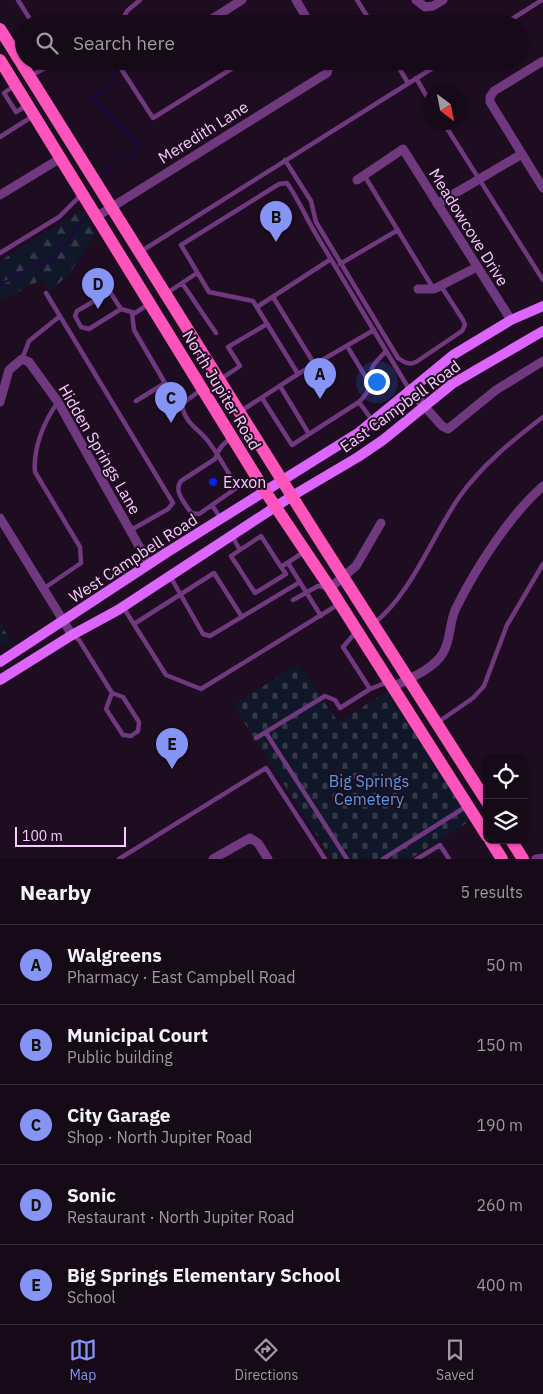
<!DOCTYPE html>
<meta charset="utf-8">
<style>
:root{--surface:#160a18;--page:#231825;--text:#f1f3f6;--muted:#9e9aa2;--line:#352b37;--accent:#8695f5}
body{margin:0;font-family:"IBM Plex Sans",sans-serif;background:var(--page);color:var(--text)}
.controls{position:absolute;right:15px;bottom:15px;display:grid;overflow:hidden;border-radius:10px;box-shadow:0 1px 4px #0004}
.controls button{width:45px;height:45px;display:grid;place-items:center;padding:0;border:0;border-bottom:1px solid var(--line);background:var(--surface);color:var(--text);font:25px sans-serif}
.compass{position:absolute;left:423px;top:85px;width:45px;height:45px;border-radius:50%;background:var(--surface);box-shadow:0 1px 4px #0004;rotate:148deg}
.scale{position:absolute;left:15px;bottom:12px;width:111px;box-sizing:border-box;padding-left:5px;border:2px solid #f8ccfe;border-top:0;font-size:14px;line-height:18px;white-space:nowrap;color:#f8ccfe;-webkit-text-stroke:4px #1e0d20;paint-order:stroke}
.you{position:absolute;left:376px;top:381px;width:18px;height:18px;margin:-12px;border:4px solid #fff;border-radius:50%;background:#1a73e8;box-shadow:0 0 0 8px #1a73e833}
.badge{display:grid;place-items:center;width:32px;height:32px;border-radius:50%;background:var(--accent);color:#111;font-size:16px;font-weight:700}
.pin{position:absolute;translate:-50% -41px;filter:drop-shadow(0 1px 2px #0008)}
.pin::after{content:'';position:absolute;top:26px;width:18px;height:15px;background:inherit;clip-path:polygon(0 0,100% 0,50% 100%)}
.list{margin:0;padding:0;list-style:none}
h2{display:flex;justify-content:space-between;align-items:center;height:65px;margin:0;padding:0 20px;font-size:21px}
h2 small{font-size:16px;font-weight:400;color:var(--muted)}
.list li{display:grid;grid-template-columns:32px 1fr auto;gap:15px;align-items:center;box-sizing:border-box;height:80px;padding:0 20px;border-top:1px solid var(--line)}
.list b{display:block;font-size:19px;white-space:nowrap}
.list p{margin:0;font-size:16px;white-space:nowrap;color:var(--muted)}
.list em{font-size:16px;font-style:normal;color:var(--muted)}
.icon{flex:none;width:28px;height:28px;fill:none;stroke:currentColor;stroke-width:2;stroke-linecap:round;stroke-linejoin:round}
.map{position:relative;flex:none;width:543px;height:859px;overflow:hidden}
.search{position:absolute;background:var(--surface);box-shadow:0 1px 4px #0004;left:15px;right:15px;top:15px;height:55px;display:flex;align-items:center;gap:12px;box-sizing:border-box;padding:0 18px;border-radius:28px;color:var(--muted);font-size:19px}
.sheet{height:465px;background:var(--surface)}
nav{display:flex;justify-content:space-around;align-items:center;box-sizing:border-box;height:70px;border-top:1px solid var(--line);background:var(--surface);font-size:14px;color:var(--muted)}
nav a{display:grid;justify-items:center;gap:2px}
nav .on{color:var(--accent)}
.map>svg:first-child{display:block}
.forest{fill:url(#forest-firs)}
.cemetery{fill:url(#cemetery-stones)}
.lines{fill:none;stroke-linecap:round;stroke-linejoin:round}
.stream{stroke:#1e093c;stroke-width:2.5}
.service{stroke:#70387e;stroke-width:4.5}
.minor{stroke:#70387e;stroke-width:9}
.secondary{stroke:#dd64fd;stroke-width:10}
.primary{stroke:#fd54bb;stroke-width:12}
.poi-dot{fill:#0323f4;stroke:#1e0d20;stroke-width:2}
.labels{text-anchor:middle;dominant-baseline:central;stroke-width:4;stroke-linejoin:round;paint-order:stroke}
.street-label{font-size:16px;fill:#f8ccfe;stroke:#1e0d20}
.poi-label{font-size:16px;fill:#f8ccfe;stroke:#1e0d20;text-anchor:start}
.park-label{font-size:16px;fill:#5999dd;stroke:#1e0d20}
</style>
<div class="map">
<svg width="543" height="859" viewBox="0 0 543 859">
<defs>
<pattern id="forest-firs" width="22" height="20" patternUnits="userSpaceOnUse" patternTransform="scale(1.25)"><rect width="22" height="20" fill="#101729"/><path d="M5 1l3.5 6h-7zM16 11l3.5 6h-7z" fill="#343849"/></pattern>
<pattern id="cemetery-stones" width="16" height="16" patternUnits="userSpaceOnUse" patternTransform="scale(1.25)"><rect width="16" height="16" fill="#101729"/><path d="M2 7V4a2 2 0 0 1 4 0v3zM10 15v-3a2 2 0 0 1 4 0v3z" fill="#343849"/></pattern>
</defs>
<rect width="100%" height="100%" fill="#1e0d20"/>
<!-- forest -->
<path class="forest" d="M82 210 96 232 70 273 50 291 43 279 0 301V261Z
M0 623 10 640 0 646Z"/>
<!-- cemetery -->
<path class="cemetery" d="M299 664 338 722 388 691 470 821 410 859H332L233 705Z"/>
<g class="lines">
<!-- stream -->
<path class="stream" d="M103 179C110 158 117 157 137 152L138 142 92 98C100 90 111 89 116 79L107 61
M0 285 28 269 52 261 87 215"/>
<!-- service -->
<path class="service" d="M18 0 33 24
M357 0 372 24
M120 24 127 11 140 0
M504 24 542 0
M116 61 153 118 244 61
M395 61 408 83
M32 75 47 67 50 61
M416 78 430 102
M14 86 4 93 16 112 27 105
M443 122 543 280
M0 137 33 116
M285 160 311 201 316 222 398 358C405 363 409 365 416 362L462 331 465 325 463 320 441 286
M364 175 433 288
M140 252 444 61
M0 253 59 217 81 195
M340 264 398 230
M182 283 216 333
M46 293 173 503 168 509 131 530
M167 293 197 273
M273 297 315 365
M257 307 331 259
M121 309 110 292 77 311 75 316 81 327 89 329 121 309 135 313 149 304
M132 313 134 330 165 383 136 401
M374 330 298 374 253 301 209 292 181 245 279 184 287 183C299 200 306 218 317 236 348 287 378 338 409 389
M347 346 370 384
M22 359 29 341 60 316
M221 379 240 366 228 347 267 324
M280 386 309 434
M202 389 182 404C184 423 198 428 208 441 218 454 226 469 235 484V489L199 514 191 513C185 503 173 491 181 481L215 459C218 449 223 444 231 438
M262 398 292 445 359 402
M241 411 298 374
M372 420 359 402C376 386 366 381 373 366 376 361 382 356 386 351
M212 505 221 519
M232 536 240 550
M288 563 321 616
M281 567 286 574 255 593 231 556 261 536 281 567 304 552
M170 576 203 634 210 636 300 582
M43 589 81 563 80 547 35 472C33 448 44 421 58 402
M293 600 318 586 327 588
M123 607 166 675 201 689 339 604
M374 623C411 595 433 534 460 496 482 465 513 440 543 417
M134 624 214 573 242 617
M356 632 343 647 370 689 388 682
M73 636 79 640 112 693 123 697 139 722 138 731 131 736 123 735 106 709 112 693
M437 723 473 698 484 686 507 625 543 564
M266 733 347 859
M256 738 325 696 335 700 340 708 370 689
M119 859 266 768 325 859
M383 859 467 806
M417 859 440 845 449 859"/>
<!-- minor -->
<path class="minor" d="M296 0 310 24
M416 0 425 7 433 6 443 0
M204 24 242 0
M543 61 494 91 490 97V102L543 188
M357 180 403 149 511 320
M0 195 61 158
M437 204 522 154
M96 217 327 73 331 61
M418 289H434L477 267
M409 389 442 426 448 429 496 390 543 361
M0 402 9 370 22 359 29 362 58 402 149 564
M0 518 72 635
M330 588 356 566 381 523
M393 687C408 679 434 669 443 653 451 640 449 622 456 608 476 568 509 516 543 486
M213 859 250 838 258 843 268 859
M536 859 543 858"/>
<!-- secondary -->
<path class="secondary" d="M0 662 166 553 358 433 453 355 511 320 543 306
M0 680 72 635 118 610 292 496 358 457 383 440 452 384 543 331"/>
<!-- primary -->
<path class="primary" d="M0 29 315 533 487 802
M0 60 265 491 330 588 487 836
M490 840 502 859
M511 840 523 859"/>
</g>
<!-- markers -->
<circle class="poi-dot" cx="213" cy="482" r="5"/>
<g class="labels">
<!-- street labels -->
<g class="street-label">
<text transform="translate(203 132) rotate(-32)">Meredith Lane</text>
<text transform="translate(469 227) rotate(58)">Meadowcove Drive</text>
<text transform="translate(222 390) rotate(59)">North Jupiter Road</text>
<text transform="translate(400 406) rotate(-36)">East Campbell Road</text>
<text transform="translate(100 449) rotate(60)">Hidden Springs Lane</text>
<text transform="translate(133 558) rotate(-33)">West Campbell Road</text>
</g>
<!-- poi labels -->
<g class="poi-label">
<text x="223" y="482">Exxon</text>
</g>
<!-- park labels -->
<g class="park-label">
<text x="369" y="781">Big Springs<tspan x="369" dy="18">Cemetery</tspan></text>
</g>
</g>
</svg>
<div class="controls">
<button><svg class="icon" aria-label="locate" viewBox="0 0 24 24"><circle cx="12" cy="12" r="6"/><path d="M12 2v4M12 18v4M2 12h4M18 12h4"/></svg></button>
<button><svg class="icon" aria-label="layers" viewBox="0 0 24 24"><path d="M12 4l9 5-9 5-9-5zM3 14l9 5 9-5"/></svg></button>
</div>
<svg class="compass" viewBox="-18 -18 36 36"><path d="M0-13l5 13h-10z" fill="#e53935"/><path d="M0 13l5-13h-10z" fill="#9e9aa2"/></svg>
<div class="scale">100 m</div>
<div class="you"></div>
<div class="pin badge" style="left:320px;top:399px">A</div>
<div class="pin badge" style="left:276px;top:242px">B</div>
<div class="pin badge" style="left:171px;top:423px">C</div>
<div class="pin badge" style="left:98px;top:309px">D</div>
<div class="pin badge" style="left:172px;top:769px">E</div>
<div class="search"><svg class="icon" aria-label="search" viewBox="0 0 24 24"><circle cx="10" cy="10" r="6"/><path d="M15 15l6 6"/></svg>Search here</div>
</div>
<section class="sheet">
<h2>Nearby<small>5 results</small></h2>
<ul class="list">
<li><span class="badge">A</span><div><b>Walgreens</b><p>Pharmacy · East Campbell Road</p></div><em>50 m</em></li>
<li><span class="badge">B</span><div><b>Municipal Court</b><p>Public building</p></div><em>150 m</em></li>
<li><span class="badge">C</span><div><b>City Garage</b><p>Shop · North Jupiter Road</p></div><em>190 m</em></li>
<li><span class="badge">D</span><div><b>Sonic</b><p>Restaurant · North Jupiter Road</p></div><em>260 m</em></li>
<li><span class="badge">E</span><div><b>Big Springs Elementary School</b><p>School</p></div><em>400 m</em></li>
</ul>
</section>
<nav>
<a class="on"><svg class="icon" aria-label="map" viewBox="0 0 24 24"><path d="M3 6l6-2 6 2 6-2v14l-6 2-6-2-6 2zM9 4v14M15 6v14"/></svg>Map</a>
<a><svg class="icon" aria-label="directions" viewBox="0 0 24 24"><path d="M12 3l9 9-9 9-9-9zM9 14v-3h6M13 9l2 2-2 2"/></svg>Directions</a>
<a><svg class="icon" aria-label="saved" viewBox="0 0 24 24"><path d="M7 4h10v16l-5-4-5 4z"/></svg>Saved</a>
</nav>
